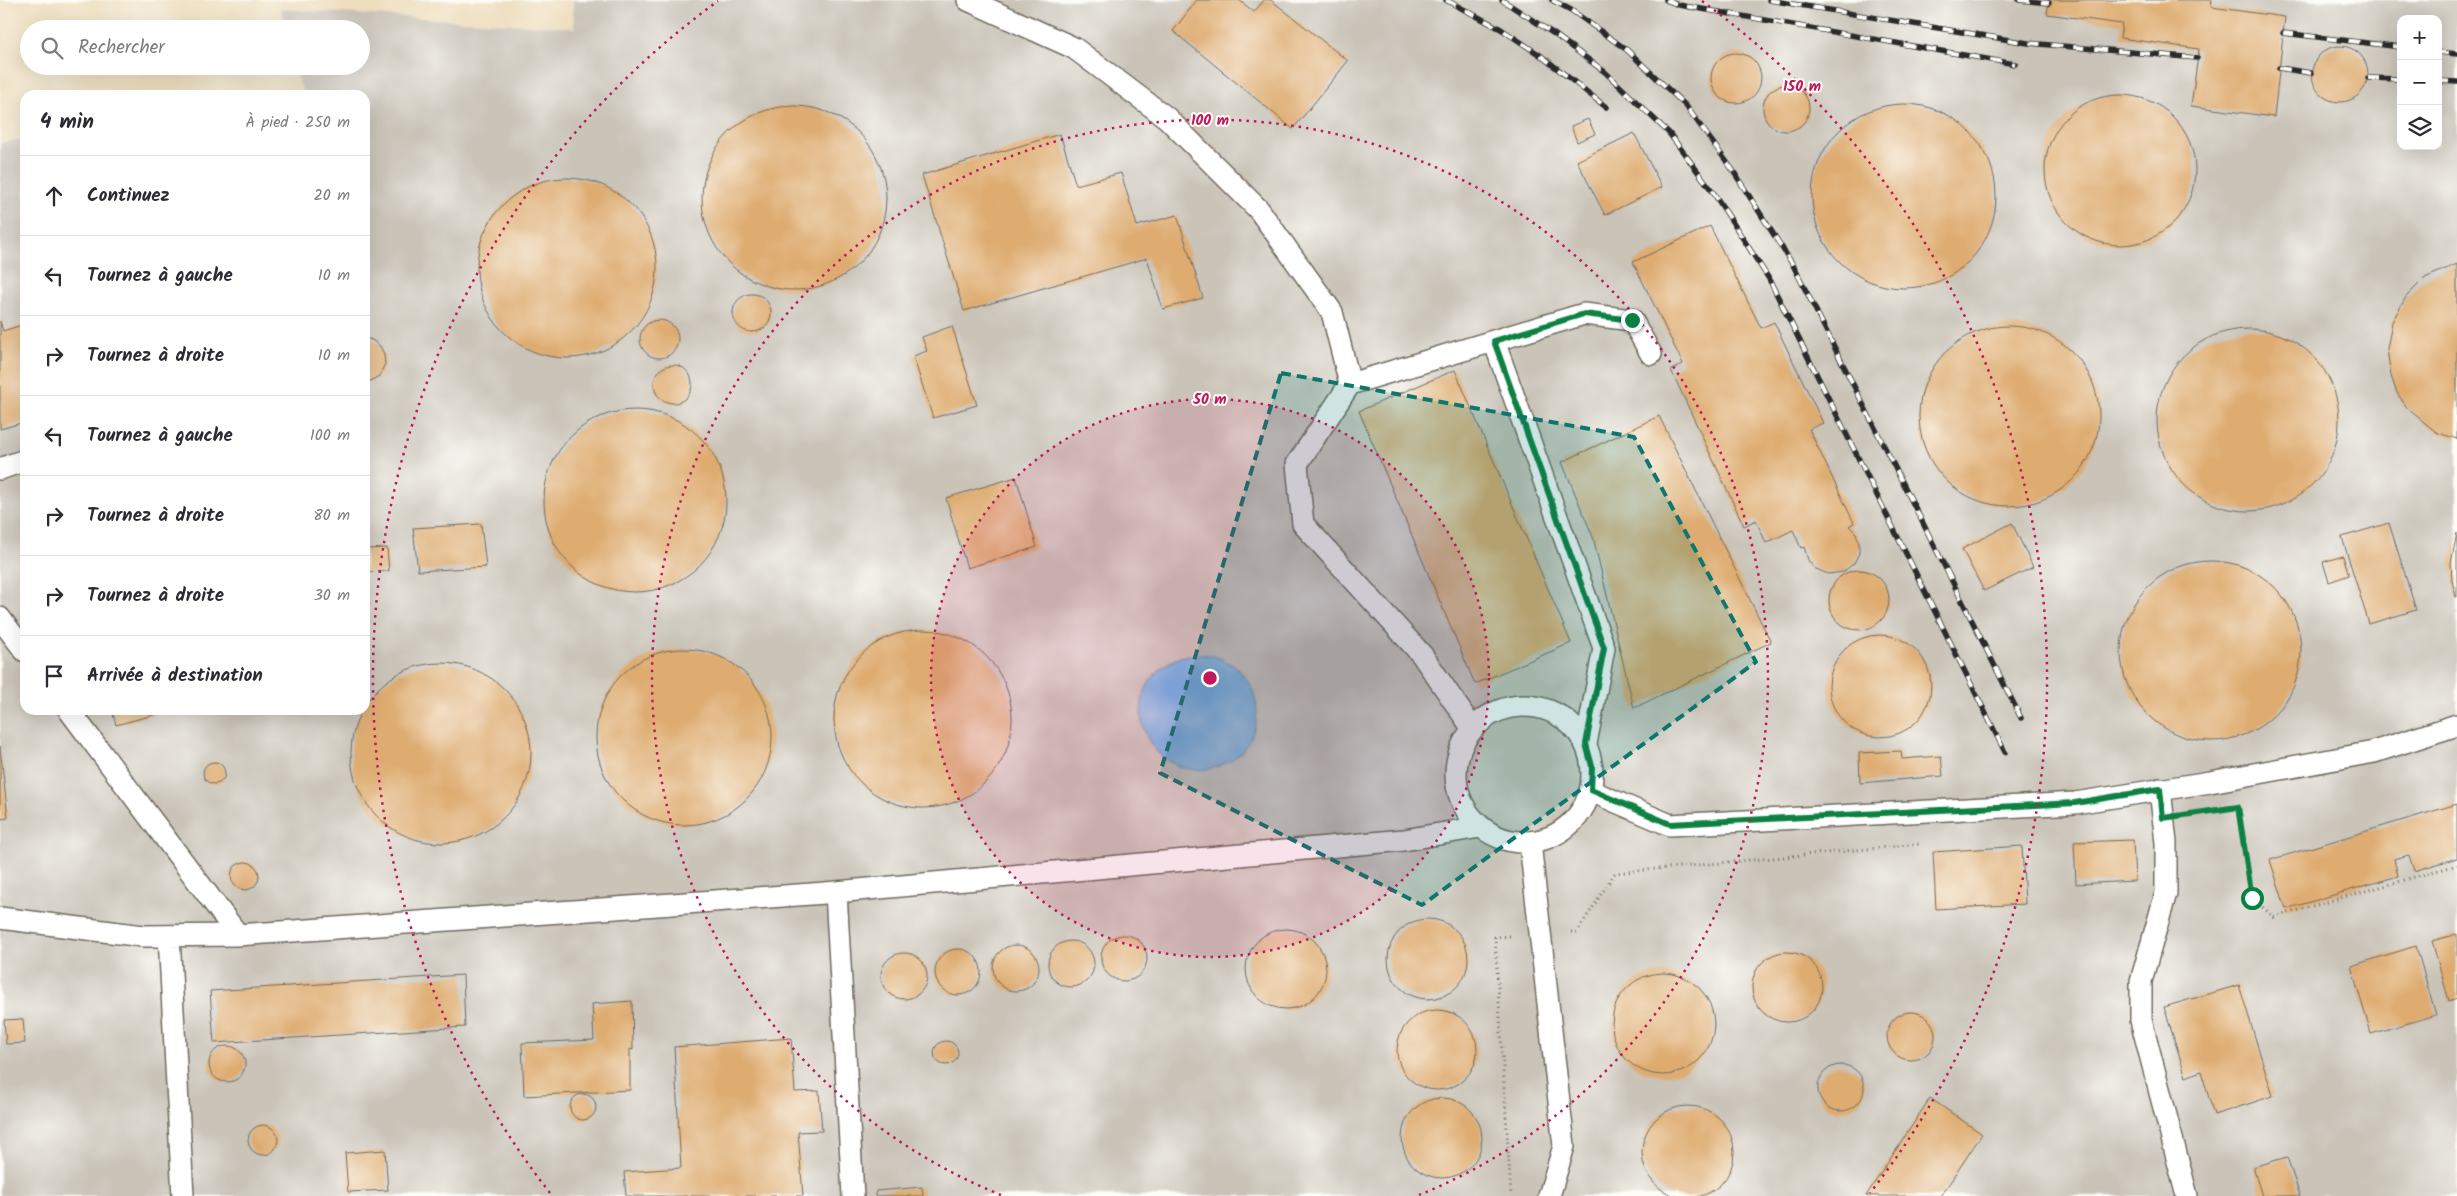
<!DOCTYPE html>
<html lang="fr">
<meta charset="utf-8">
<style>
:root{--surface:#fff;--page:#f7f7f7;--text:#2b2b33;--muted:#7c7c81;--line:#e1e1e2}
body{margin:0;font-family:Kalam,sans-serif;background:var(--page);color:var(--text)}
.controls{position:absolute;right:15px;top:15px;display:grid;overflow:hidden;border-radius:10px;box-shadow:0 5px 20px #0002}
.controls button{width:45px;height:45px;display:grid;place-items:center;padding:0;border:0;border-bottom:1px solid var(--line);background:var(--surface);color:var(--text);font:25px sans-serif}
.stop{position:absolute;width:15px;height:15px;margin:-11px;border:4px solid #0b8043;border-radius:50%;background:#fff}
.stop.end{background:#0b8043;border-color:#fff;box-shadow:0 1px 5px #0008}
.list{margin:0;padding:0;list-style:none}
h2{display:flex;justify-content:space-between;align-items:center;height:65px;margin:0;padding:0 20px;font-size:21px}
h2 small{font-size:16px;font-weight:400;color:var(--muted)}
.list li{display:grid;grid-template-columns:32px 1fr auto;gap:15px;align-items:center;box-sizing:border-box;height:80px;padding:0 20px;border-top:1px solid var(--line)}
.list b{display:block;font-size:19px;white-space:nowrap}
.list em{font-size:16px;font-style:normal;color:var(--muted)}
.icon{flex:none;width:28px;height:28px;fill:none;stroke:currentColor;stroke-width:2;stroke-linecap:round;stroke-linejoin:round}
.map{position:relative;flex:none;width:2457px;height:1196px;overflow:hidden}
.search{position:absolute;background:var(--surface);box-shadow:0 5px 20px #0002;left:20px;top:20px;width:350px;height:55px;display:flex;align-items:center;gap:12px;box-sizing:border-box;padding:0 18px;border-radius:28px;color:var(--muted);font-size:19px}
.panel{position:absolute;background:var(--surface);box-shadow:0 5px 20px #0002;left:20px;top:90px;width:350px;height:625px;border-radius:15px}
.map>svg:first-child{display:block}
.industrial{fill:#c9c3b8;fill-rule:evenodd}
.water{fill:#73b3e7;stroke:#4f6f89}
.building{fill:#deac71}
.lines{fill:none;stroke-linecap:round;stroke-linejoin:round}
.service-casing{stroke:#6f6a5e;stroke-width:24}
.path{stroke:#6f6a5e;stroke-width:3;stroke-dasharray:1 4;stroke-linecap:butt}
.service{stroke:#fff;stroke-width:21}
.rail-casing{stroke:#2b2b2b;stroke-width:5.5}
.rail{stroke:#fdfcf7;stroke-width:4;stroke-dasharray:11;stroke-linecap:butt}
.route{stroke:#0b8043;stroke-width:6}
.marked{fill:#0f766e;fill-opacity:0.2;stroke:#0f766e;stroke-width:4;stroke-dasharray:10 6;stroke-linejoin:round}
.ring{fill:none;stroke:#c2185b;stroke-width:2.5;stroke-dasharray:2.5 5}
.centre{fill:#c2185b;stroke:#fdfcf7;stroke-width:2.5}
.ring-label{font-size:15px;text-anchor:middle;font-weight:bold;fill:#c2185b;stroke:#fdfcf7;stroke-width:4;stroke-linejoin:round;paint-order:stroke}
</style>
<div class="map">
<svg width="2457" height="1196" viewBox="0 0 2457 1196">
<rect width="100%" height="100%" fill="#fdfcf7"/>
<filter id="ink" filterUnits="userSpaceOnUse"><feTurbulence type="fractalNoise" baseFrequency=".02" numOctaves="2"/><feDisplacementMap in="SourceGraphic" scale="10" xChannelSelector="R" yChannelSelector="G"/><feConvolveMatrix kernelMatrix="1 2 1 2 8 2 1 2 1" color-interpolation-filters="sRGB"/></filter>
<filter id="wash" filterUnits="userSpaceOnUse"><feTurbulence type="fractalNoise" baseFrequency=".0096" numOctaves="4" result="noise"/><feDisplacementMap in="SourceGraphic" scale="20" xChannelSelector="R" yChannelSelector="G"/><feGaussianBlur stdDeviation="1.12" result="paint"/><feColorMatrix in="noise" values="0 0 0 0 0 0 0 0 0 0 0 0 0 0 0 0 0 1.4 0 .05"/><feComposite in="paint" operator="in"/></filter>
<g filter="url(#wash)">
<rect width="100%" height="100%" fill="#eedebe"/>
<!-- industrial -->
<path class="industrial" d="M573 0H2457V1196H0V143L25 139V710H365V95H303L296 66H361V29H286L281 9 574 28ZM2401 19H2438V146H2401Z"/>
<!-- water -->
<path class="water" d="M1141 712a58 58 0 1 1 116 0a58 58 0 1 1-116 0Z"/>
<g id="blocks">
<!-- building -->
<path class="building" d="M1197 0H1239L1254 12 1264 0H1271L1348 61 1293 129 1173 31Z
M2049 0H2212L2211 7 2285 17 2274 117 2191 106 2199 49 2120 38 2122 24 2047 14Z
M2312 74a28 28 0 1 1 56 0a28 28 0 1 1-56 0Z
M1711 78a25 25 0 1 1 50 0a25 25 0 1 1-50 0Z
M1763 108a23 23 0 1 1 46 0a23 23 0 1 1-46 0Z
M2045 170a75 75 0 1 1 150 0a75 75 0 1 1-150 0Z
M1812 196a92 92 0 1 1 184 0a92 92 0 1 1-184 0Z
M702 198a92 92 0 1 1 184 0a92 92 0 1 1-184 0Z
M1588 119 1595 134 1577 142 1571 126Z
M1634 133 1662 187 1605 215 1577 161Z
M1060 134 1076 185 1121 173 1137 226 1177 215 1203 298 1163 309 1147 258 964 311 922 175Z
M477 268a90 90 0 1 1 180 0a90 90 0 1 1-180 0Z
M1710 226 1761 328 1774 322 1823 423 1809 429 1854 523 1849 526 1856 533 1859 543V553L1854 563 1843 572 1828 574 1814 568 1808 560 1804 547 1801 548 1793 530 1766 543 1756 520 1744 526 1671 370 1683 364 1633 262Z
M2457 264V439L2436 432 2408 409 2397 393 2391 376 2387 349 2392 322 2406 297 2425 278Z
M733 313a19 19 0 1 1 38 0a19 19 0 1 1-38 0Z
M640 339a19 19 0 1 1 38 0a19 19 0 1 1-38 0Z
M0 321 3 331 25 324V422L0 429Z
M1919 416a90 90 0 1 1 180 0a90 90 0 1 1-180 0Z
M952 326 977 405 933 418 913 356 927 351 922 337Z
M2157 420a91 91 0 1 1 182 0a91 91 0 1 1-182 0Z
M365 338 372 340 380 346 384 354 385 364 379 376 365 384Z
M654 384a19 19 0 1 1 38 0a19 19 0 1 1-38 0Z
M1455 370 1571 643 1475 684 1359 411Z
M544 501a91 91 0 1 1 182 0a91 91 0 1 1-182 0Z
M1659 416 1771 642 1634 708 1593 537 1562 462Z
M1016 477 1037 547 967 568 946 498Z
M2012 523 2033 567 1984 591 1962 549Z
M2389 523 2416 610 2369 624 2342 537Z
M481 524 486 567 418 571 413 528Z
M2457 533V597H2456L2452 581 2451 563Z
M387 548 389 571 365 572V549Z
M2343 556 2349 575 2329 582 2323 562Z
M2121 651a90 90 0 1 1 180 0a90 90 0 1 1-180 0Z
M1829 600a30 30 0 1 1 60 0a30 30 0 1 1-60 0Z
M834 719a89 89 0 1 1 178 0a89 89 0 1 1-178 0Z
M1829 686a51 51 0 1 1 102 0a51 51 0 1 1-102 0Z
M596 737a88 88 0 1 1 176 0a88 88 0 1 1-176 0Z
M351 753a90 90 0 1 1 180 0a90 90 0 1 1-180 0Z
M112 710H168V711L116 725Z
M0 746 8 818 0 819Z
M1901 751 1902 759 1941 756 1943 776 1860 783 1859 753Z
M203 773a11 11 0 1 1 22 0a11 11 0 1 1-22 0Z
M2457 804V858L2414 871 2409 855 2394 859 2398 876 2286 909 2270 860Z
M2133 840 2135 881 2076 884 2074 842Z
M2022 846 2025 904 1936 909 1933 852Z
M231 876a14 14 0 1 1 28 0a14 14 0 1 1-28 0Z
M1388 959a40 40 0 1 1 80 0a40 40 0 1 1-80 0Z
M1246 969a40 40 0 1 1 80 0a40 40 0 1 1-80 0Z
M2457 934V998L2449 1001 2432 941Z
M1101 958a23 23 0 1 1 46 0a23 23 0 1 1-46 0Z
M1048 964a23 23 0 1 1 46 0a23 23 0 1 1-46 0Z
M993 968a23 23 0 1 1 46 0a23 23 0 1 1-46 0Z
M2416 946 2436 1015 2371 1034 2351 966Z
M935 972a23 23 0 1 1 46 0a23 23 0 1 1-46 0Z
M1752 987a35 35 0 1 1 70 0a35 35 0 1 1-70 0Z
M881 976a23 23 0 1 1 46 0a23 23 0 1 1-46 0Z
M1612 1024a51 51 0 1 1 102 0a51 51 0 1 1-102 0Z
M463 975 465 1027 214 1043 210 991Z
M2239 985 2273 1096 2214 1115 2201 1071 2186 1077 2164 1007Z
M632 1001 633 1050 630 1049V1090L524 1096 522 1043 594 1040 592 1004Z
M1397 1050a40 40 0 1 1 80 0a40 40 0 1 1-80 0Z
M1887 1036a24 24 0 1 1 48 0a24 24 0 1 1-48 0Z
M23 1019 25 1043 6 1044 4 1020Z
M791 1038 795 1092 819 1091 822 1131 798 1132 803 1196H626L624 1172 681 1168 674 1047Z
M934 1053a12 12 0 1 1 24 0a12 12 0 1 1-24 0Z
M209 1064a18 18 0 1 1 36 0a18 18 0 1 1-36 0Z
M1818 1088a23 23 0 1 1 46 0a23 23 0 1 1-46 0Z
M570 1107a13 13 0 1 1 26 0a13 13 0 1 1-26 0Z
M1402 1138a40 40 0 1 1 80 0a40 40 0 1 1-80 0Z
M1930 1098 1982 1134 1941 1196H1866Z
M1642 1152a46 46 0 1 1 92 0a46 46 0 1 1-92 0Z
M248 1140a15 15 0 1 1 30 0a15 15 0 1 1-30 0Z
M385 1150 388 1190 348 1192 345 1153Z
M2287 1157 2300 1196H2262L2253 1167Z
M922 1187 923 1196H876V1191Z"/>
</g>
</g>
<g filter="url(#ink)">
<use href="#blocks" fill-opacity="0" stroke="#6f6a5e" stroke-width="1"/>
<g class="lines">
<defs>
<path id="service" d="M968 0 1074 48 1167 118 1259 210 1332 312 1350 384 1297 464 1303 524 1422 655 1473 729
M1494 341 1604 648 1586 744
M1350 384 1584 314 1632 320 1651 354
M0 469 25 460
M0 618 25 651
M1456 774a68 68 0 1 1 136 0a68 68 0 1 1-136 0Z
M69 710 238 935
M2160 789 2166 843V893L2141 981V1020L2187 1196
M1591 791 1670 825 2075 803 2210 782 2374 752 2457 725
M1530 843 1564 1146 1549 1196
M836 892 853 1196
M0 918 143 936 238 935 825 893 1404 840 1480 827
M169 936 183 1196"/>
</defs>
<!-- service casing -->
<use href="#service" class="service-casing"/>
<!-- path -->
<path class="path" d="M2238 808 2252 898 2274 917 2457 865
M1571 932H1577L1615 873 1919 844
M1510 936 1495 937 1511 1196"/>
<!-- service -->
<use href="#service" class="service"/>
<defs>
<path id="rail" d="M1446 0 1501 29 1540 55 1606 107
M1502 0 1554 34 1605 72 1669 133 1713 192 1769 279 2005 752
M1552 0 1571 10 1627 50 1686 106 1732 169 1793 265 2021 718
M1666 0 1679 5 2015 64
M1769 0 2028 43 2197 58
M2019 0 2049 3
M2283 33 2401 47
M2438 52 2457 54
M2279 68 2311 73
M2368 78 2401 79
M2438 81 2457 82"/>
</defs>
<!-- rail casing -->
<use href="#rail" class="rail-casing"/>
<!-- rail -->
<use href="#rail" class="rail"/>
</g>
</g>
<g class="lines" filter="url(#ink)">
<!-- route -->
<path class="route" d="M1632 320 1584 314 1494 341 1604 648 1586 744 1592 766 1591 790 1670 824 2075 803 2160 789 2163 818 2238 807 2252 898"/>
</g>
<!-- marked area -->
<path class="marked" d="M1281 373 1634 437 1756 662 1422 905 1160 773Z"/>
<!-- distance rings -->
<circle cx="1210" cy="678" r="279" fill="#c2185b" fill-opacity=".12"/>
<g class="ring">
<circle cx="1210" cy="678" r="279"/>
<path d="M1001 1195A558 558 0 1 1 1419 1195"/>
<path d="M550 1193A837 837 0 0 1 718 1M1702 1A837 837 0 0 1 1870 1193"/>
</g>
<circle cx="1210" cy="678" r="8" class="centre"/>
<g class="ring-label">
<text x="1802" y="91">150 m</text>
<text x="1210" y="125">100 m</text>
<text x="1210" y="404">50 m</text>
</g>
</svg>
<div class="controls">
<button>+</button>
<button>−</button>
<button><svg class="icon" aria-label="layers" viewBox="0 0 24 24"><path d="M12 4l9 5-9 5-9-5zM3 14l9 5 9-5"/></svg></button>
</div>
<div class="stop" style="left:2252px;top:898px"></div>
<div class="stop end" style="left:1632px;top:320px"></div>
<div class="search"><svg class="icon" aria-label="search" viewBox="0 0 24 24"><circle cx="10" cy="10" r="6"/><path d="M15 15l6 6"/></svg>Rechercher</div>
<section class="panel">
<h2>4 min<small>À pied · 250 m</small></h2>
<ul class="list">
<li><svg class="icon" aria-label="ahead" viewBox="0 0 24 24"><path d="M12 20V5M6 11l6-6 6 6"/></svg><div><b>Continuez</b></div><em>20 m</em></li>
<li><svg class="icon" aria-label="left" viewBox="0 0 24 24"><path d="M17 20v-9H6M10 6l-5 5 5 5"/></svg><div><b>Tournez à gauche</b></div><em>10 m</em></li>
<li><svg class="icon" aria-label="right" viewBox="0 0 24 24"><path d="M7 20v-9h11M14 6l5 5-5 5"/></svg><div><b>Tournez à droite</b></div><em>10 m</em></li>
<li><svg class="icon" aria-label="left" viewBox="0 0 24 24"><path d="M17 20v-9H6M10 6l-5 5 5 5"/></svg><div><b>Tournez à gauche</b></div><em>100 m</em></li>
<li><svg class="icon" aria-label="right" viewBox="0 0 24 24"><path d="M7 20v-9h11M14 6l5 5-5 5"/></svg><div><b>Tournez à droite</b></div><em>80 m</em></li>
<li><svg class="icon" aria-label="right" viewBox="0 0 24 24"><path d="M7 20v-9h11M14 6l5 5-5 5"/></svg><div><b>Tournez à droite</b></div><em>30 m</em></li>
<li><svg class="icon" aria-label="arrive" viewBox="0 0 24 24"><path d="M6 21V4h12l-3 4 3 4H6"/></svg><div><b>Arrivée à destination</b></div></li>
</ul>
</section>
</div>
